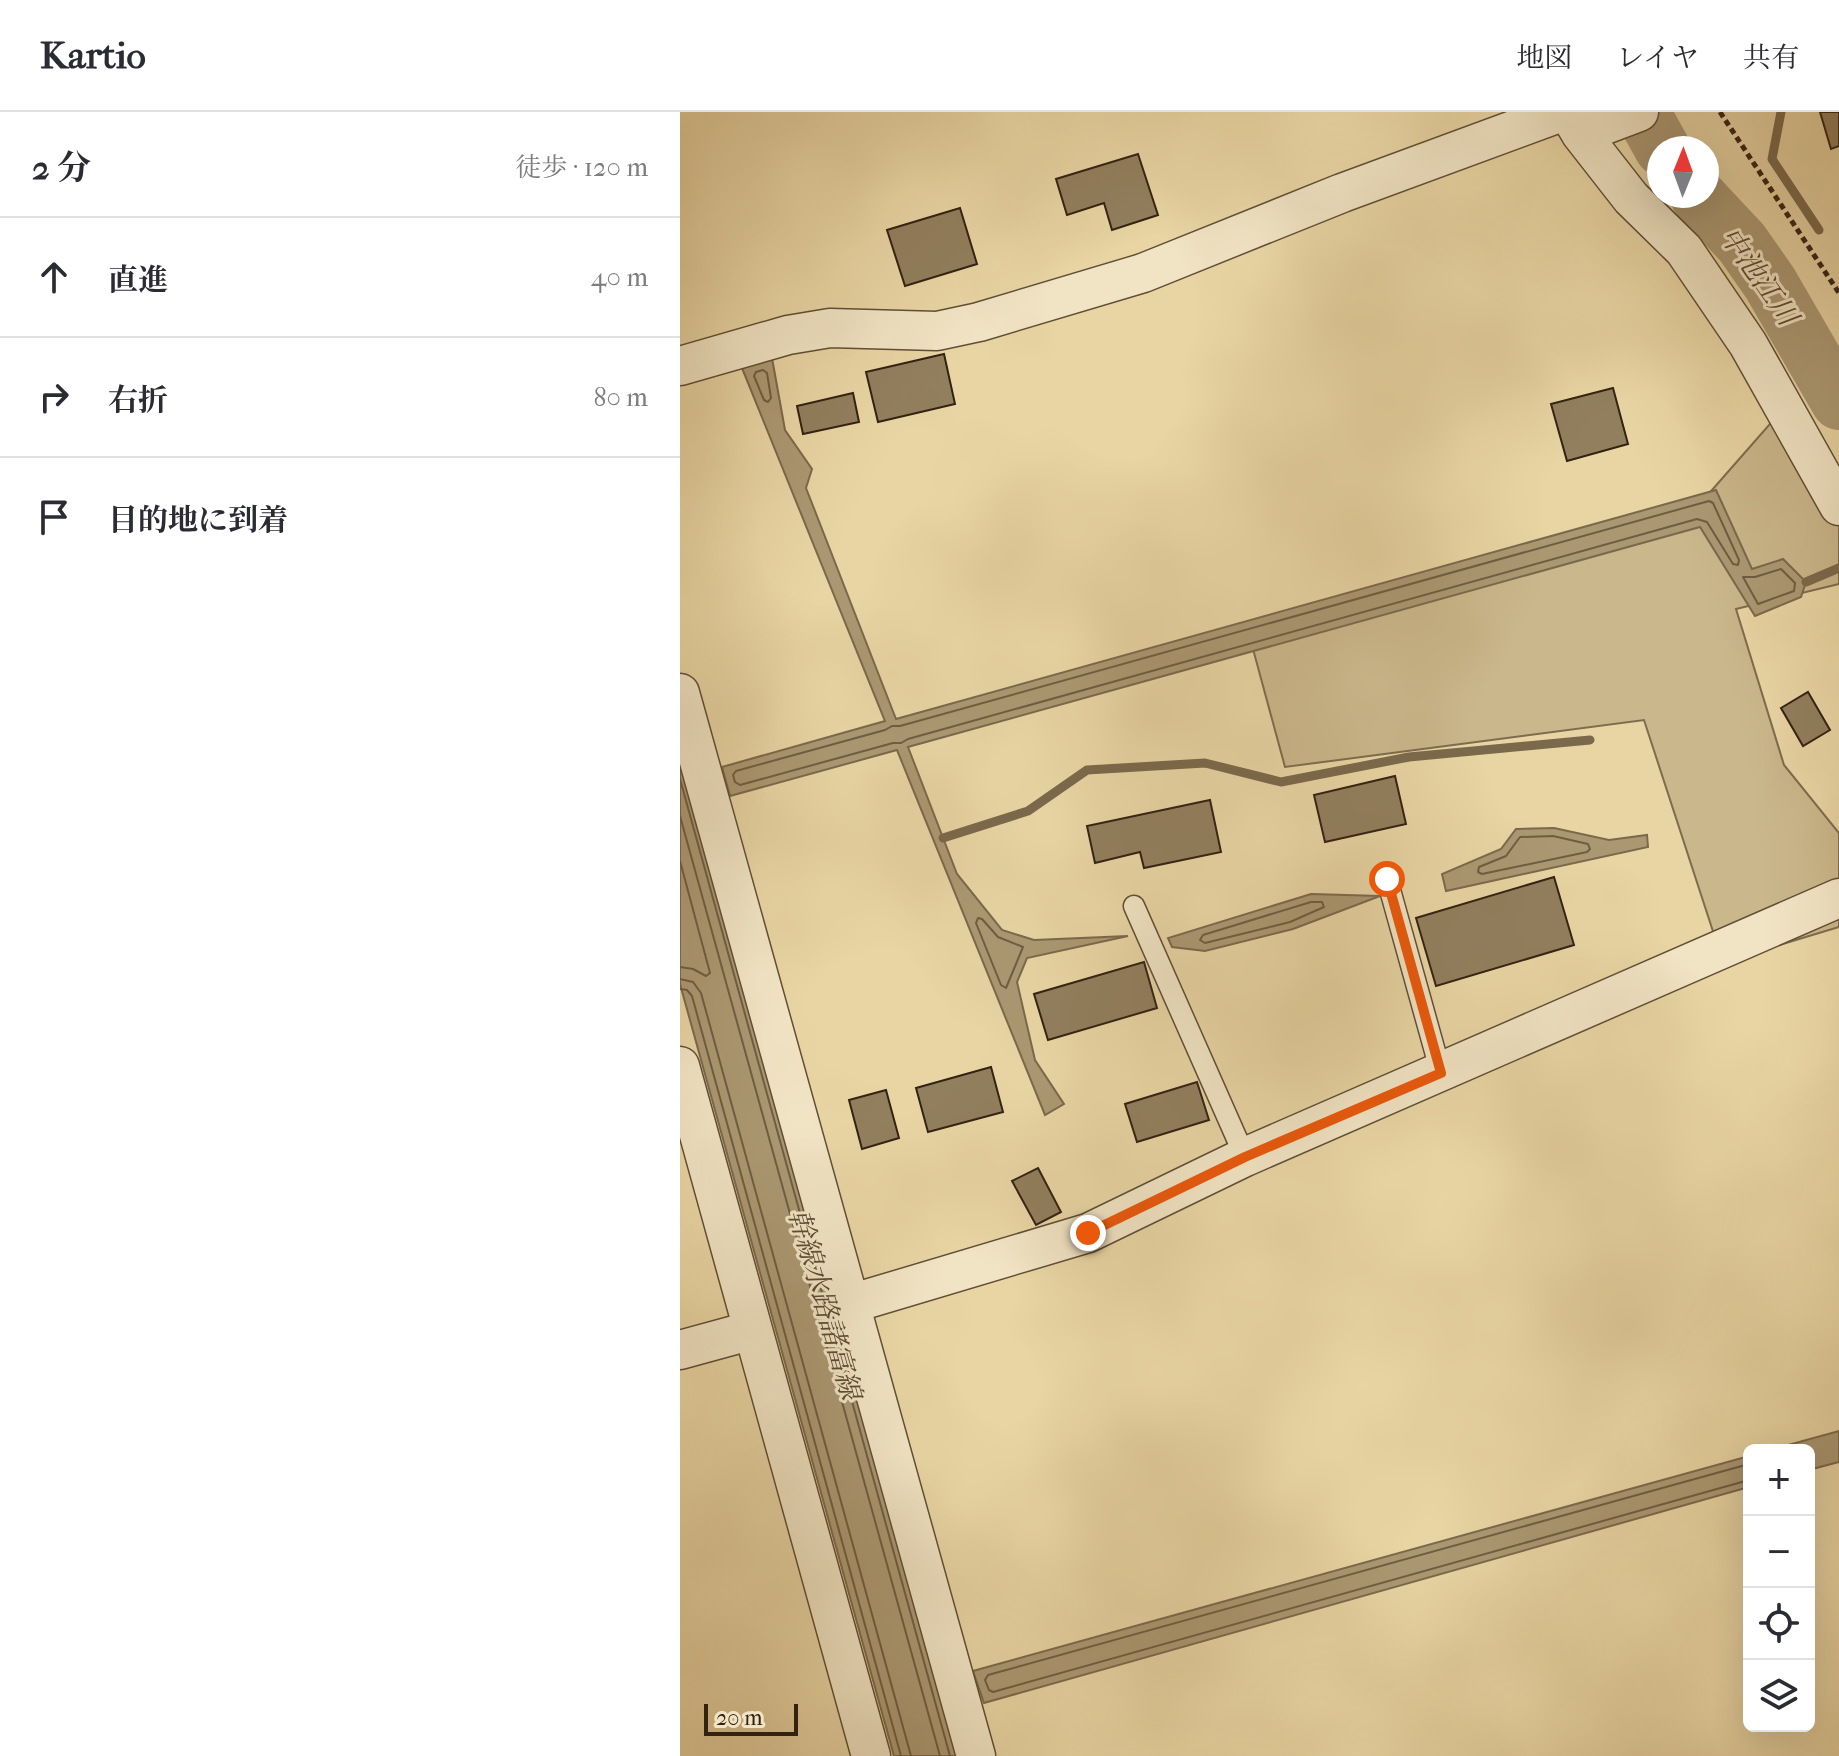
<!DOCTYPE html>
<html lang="ja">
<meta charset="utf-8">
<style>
:root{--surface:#fff;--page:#f7f7f7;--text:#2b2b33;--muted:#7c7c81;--line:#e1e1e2}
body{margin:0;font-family:"IM FELL French Canon","Noto Serif JP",serif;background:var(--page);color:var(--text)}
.controls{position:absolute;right:24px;bottom:24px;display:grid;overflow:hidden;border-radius:12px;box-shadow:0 8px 32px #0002}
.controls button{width:72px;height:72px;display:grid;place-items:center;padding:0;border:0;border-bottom:2px solid var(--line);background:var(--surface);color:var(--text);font:40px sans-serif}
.compass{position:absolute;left:967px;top:24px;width:72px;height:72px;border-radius:50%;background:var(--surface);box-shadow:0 8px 32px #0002;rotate:1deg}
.scale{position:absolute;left:24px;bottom:20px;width:94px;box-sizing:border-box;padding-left:8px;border:4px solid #332212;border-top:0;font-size:22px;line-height:28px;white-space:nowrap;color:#332212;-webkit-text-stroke:6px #f1e4c4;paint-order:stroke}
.stop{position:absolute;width:24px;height:24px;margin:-18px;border:6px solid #ea580c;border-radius:50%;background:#fff}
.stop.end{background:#ea580c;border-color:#fff;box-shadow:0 2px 8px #0008}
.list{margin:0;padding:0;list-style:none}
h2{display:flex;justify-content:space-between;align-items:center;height:104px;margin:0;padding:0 32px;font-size:34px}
h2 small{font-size:26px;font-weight:400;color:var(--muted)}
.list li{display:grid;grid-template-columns:52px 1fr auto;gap:24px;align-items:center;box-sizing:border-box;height:120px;padding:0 32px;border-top:2px solid var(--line)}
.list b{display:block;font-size:30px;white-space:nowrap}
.list em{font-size:26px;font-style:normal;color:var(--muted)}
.icon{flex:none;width:44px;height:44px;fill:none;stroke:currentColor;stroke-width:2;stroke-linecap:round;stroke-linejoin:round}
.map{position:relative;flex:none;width:1159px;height:1644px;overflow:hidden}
header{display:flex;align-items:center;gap:48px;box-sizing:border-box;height:112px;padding:0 40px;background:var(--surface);border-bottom:2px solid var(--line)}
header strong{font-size:38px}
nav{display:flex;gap:44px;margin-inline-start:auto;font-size:28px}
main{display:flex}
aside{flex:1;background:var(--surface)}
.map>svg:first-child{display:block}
.green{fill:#cab78b;stroke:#7e6c4e;stroke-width:2}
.water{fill:#ab9872;stroke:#7b694c;stroke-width:2}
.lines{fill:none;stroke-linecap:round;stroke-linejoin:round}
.shore{stroke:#6f5d42;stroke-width:2}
.stream{stroke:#7b694c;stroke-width:9}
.river{stroke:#ab9872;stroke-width:56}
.building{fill:#927f5e;stroke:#332212;stroke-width:2}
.lane-casing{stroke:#604f36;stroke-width:23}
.street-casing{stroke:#604f36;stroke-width:41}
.path{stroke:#332212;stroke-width:5;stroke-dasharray:6 4;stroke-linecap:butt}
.lane{stroke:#f1e4c4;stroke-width:20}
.street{stroke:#f1e4c4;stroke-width:38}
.route{stroke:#ea580c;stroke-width:10}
.labels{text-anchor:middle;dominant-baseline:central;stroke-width:6;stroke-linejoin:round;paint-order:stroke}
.water-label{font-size:28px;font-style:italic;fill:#5d4b34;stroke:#f1e4c4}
</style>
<header>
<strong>Kartio</strong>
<nav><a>地図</a><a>レイヤ</a><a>共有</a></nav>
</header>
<main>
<aside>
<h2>2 分<small>徒歩 · 120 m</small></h2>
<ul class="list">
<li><svg class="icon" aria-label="ahead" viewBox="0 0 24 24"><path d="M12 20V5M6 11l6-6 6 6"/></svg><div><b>直進</b></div><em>40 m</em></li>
<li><svg class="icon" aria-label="right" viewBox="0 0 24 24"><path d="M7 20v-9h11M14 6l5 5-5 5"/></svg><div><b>右折</b></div><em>80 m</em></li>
<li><svg class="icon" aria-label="arrive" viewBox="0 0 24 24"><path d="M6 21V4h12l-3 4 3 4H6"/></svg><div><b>目的地に到着</b></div></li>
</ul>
</aside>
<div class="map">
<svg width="1159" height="1644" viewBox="0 0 1159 1644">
<rect width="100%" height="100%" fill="#e9d5a4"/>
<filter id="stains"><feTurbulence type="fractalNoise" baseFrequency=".0025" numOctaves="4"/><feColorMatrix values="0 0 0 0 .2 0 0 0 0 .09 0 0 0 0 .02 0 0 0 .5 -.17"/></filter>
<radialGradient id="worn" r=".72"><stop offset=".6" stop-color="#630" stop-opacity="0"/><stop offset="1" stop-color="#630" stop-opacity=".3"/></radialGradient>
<!-- green -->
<path class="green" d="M1111 288 1159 368V472L1056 497 1104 653 1159 721V815L1043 850 964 608 605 655 570 526 1018 394Z"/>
<!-- water -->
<path class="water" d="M92 246 105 318 132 357 126 376 216 607 1036 378 1072 457 1103 447 1126 470 1121 485 1075 504 1020 415 228 635 277 762 322 818 354 828 448 824 347 846 337 870 355 948 384 992 365 1003 217 638 50 684 42 655 205 609 62 256Z
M0 637 279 1644H214L0 872Z
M874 716 929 728 967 723 968 735 766 779 762 762 821 737 836 717Z
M631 782 700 784 613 817 525 839 492 835 488 826Z
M1159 1319V1350L1129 1358V1338H1090Z
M1069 1344V1375L304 1591 293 1559Z"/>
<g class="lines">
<!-- shore -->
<path class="shore" d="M83 258 87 261 91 286 88 290 84 288 74 264 76 260Z
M1029 389 1033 391 1059 448 1058 453 1053 452 1027 410 1017 407 228 627 221 631H213L60 673 55 670 53 663 56 659 205 618 212 614H220Z
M1101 457 1115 471 1114 479 1078 492 1063 465H1075Z
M0 667 270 1644
M0 704 260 1644
M873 724 908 732 910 737 907 740 802 762 798 760 799 755 826 744 840 725Z
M0 749 30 861 26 864 13 857 0 855
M631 790H642L644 795 610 810 525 831 520 828 523 823Z
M298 806 302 807 318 825 343 835 326 876 321 873 296 811Z
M0 867 13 870 21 881 231 1644
M0 877 7 878 12 884 221 1644
M1069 1352 308 1563 305 1568 309 1578 313 1580 1069 1368"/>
<!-- stream -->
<path class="stream" d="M1101 0 1092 47 1139 118
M1126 470 1159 456
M263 726 348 699 407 658 525 651 601 670 729 645 910 628"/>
<!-- river -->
<path class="river" d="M962 0 982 36
M1018 84 1062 131 1090 171 1159 290"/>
</g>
<!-- building -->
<path class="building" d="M1140 0H1159V34L1151 37Z
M458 42 478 103 432 118 424 91 387 103 376 67Z
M280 96 297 152 225 174 207 118Z
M264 242 275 292 198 310 186 260Z
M933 276 948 332 887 349 871 292Z
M173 281 179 310 123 322 117 294Z
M1128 580 1150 618 1123 634 1101 596Z
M715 664 726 712 645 730 634 683Z
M530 688 541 740 464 756 460 740 415 751 407 714Z
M874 765 894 833 756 874 736 806Z
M464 850 477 896 368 928 354 882Z
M311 955 323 1000 248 1020 236 976Z
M517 970 529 1008 457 1030 445 992Z
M206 978 219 1026 182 1037 169 988Z
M358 1056 381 1100 356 1113 332 1069Z"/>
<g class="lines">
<defs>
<path id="lane" d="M707 767 761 961
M454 794 565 1045"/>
<path id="street" d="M888 0 901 22 951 86 1004 138 1068 232 1159 394
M901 22 959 0
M0 254 108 223 150 216 257 219 299 210 463 161 662 81 882 0
M0 581 296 1644
M0 954 191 1644
M170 1192 408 1121 565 1045 1159 786
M0 1238 73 1218"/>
</defs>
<!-- lane casing -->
<use href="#lane" class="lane-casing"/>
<!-- street casing -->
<use href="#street" class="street-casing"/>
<!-- path -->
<path class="path" d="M1040 0 1159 181"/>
<!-- lane -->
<use href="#lane" class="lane"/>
<!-- street -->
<use href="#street" class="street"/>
</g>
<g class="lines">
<!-- route -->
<path class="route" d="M408 1121 565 1045 761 961 707 767"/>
</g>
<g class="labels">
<!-- water labels -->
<g class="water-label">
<text transform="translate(1079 164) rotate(55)">中池江川</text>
<text transform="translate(145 1192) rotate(74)">幹線水路諸富線</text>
</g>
</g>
<rect width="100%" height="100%" filter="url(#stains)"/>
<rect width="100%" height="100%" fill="url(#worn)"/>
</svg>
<div class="controls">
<button>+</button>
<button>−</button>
<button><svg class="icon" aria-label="locate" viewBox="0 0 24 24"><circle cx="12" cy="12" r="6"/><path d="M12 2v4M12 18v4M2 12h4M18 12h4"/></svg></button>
<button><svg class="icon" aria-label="layers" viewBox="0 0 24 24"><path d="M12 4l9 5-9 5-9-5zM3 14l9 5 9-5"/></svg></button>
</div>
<svg class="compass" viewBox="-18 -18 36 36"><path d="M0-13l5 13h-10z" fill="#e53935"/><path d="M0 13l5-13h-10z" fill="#7c7c81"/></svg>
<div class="scale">20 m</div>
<div class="stop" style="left:707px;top:767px"></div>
<div class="stop end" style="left:408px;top:1121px"></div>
</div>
</main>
